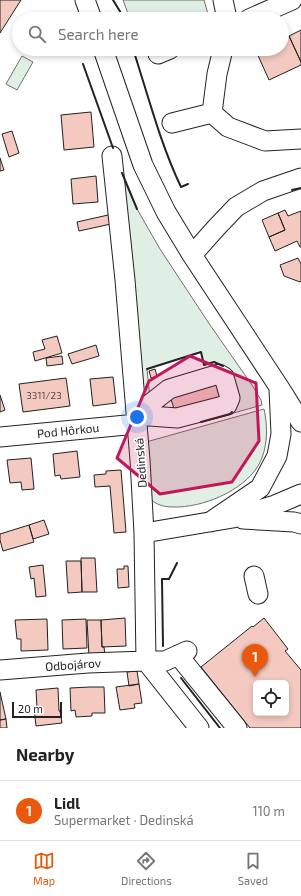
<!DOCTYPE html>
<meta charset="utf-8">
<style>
:root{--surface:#fff;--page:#f2f2f2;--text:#222;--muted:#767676;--line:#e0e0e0;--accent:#ea580c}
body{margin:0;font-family:"Exo 2",sans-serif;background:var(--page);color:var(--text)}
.controls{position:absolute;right:12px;bottom:12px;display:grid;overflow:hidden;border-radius:6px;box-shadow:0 2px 6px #0003}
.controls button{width:36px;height:36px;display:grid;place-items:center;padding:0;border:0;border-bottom:1px solid var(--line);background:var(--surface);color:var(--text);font:20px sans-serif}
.scale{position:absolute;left:12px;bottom:10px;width:50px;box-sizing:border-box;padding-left:4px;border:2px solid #222;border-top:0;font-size:11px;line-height:14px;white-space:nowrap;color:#222;-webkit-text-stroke:3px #fff;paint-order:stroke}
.you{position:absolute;left:137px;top:417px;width:14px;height:14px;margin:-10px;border:3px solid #fff;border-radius:50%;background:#1a73e8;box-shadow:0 0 0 6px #1a73e833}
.badge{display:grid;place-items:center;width:26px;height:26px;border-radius:50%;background:var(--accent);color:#fff;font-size:13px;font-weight:700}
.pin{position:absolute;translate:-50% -33px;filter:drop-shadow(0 1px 2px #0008)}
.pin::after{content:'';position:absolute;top:21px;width:14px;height:12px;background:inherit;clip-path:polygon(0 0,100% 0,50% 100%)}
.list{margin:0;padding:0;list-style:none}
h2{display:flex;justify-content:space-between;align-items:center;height:52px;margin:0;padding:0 16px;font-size:17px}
h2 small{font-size:13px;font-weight:400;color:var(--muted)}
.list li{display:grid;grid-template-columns:26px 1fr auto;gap:12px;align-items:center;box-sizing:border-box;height:60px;padding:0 16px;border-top:1px solid var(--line)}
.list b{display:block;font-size:15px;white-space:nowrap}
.list p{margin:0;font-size:13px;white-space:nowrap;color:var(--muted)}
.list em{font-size:13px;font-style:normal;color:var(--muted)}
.icon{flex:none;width:22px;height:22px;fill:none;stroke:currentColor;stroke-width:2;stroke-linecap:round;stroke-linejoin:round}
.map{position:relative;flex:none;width:301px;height:728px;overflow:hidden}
.search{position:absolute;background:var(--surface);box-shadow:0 2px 6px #0003;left:12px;right:12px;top:12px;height:44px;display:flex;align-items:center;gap:10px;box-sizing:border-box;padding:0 14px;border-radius:22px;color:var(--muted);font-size:15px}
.sheet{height:112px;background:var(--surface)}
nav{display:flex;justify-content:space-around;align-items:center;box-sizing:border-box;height:56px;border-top:1px solid var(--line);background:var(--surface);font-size:11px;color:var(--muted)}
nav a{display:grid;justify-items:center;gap:2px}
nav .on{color:var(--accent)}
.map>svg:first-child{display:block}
.green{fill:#e0efe3;stroke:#6f6f6f}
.building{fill:#f3c9c0;stroke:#222;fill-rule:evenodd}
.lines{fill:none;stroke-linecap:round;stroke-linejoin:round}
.minor-casing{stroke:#222;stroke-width:21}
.minor{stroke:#fff;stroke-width:19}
.wall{stroke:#222;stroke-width:2}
.marked{fill:#c2185b;fill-opacity:0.2;stroke:#c2185b;stroke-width:3;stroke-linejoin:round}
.labels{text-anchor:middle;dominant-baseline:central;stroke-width:3;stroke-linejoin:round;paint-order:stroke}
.number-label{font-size:10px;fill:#564c4a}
.street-label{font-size:12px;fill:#222;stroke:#fff}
</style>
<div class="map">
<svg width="301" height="728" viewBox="0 0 301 728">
<rect width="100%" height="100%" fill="#fff"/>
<!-- green -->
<path class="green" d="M123 0H204L208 14 204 19H130Z
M22 56 33 62 17 90 6 84Z
M115 157 137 209 160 249 210 325 252 385 261 400 262 405 230 414 238 402 229 370 214 362 204 365 201 352 147 369 150 398H144L138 389Z
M264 409C268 427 268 449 258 466 243 491 202 508 173 507 163 507 152 504 147 494 146 490 147 483 147 479 147 467 146 455 146 442Z"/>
<!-- building -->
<path class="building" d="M0 0H21L0 33Z
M301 30V62L289 36Z
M289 36 301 62V65L269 80 256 51 260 49H282V39Z
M91 112 94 147 64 150 61 115Z
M12 131 19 153 9 157 2 134Z
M0 158 4 170 0 171Z
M96 176 98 202 73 204 71 179Z
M285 210 288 216 301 211V247H300L297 241 275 251 269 237 285 230 278 213Z
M278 213 285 230 269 237 262 220Z
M108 215 111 224 79 231 77 222Z
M298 258 301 264V281L300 282 284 276 280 265Z
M57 336 62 353 35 361 33 352 45 349 42 340Z
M96 345 99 356 72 364 68 354Z
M62 356 63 364 47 366 46 358Z
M155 369 157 376 151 378 149 371Z
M113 377 116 403 93 406 90 379Z
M66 378 70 406 23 412 19 384Z
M228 380 232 395 175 412 170 396Z
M0 395 5 410 0 412Z
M77 451 80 477 61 479 60 475 55 476 53 454Z
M31 458 34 489 22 490 21 482 10 483 7 460Z
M121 470 126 532 114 533 110 486 95 487 94 475 106 474V471Z
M44 520 49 534 33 539 29 525Z
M29 525 34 542 3 551 0 540V534Z
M81 558H95L97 592H82Z
M66 561H81L82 592 68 593Z
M43 565 46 596 36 597 34 578 31 579 29 567Z
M124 566H128L129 587 118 588 117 569H124Z
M125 618 126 646 102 647 101 620Z
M264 618 288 649 285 651 301 670V728H250L201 667 252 626 253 627ZM256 683H286V713H256Z
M47 619 48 650 21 651V639H17L15 620Z
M86 619 87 648 63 649 62 620Z
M87 620H101L102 647H104L105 655 89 656Z
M137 671 139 684 129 686 127 672Z
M139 684 142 703 134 704 135 708 120 710 116 687Z
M90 687H104L105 713H92V716L76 717 75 710 71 711 70 688Z
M58 688 59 711H60L62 723 36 726 34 708H37L36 690Z
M0 692 6 719 0 720Z
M6 719 7 728H0V720Z"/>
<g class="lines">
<defs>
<path id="minor" d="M85 0 92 19
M223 0 227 19
M249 19 292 0
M103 49 143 165 166 212 192 255 279 387 301 422
M158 54 170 49
M212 113 228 127 265 141 301 139
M212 113 217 74 223 49
M172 123 212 113
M112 156 125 280 140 460 144 533 146 661 199 728
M192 255 216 228 236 207 263 191 301 178
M219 374 224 377 230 398 227 405 177 418 136 415 169 389Z
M0 437 137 424
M243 519 294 522 301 524
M210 522 260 488 277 456 281 434 279 389
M144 533 233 518 275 505 301 494
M254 576 258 594
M178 655 237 728
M0 670 88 663 146 661H165L187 651"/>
</defs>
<!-- minor casing -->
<use href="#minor" class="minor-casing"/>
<!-- minor -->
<use href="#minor" class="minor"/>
<!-- wall -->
<path class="wall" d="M113 0 121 13 123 19
M133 49C148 95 160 143 181 187L188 184
M83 64 113 148
M122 173 137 209
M292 190 301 188
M147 369 201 352 204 365 214 362 223 366
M201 422 230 414 232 412
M163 646 162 579H169L177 563
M181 678 220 728"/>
</g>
<!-- marked area -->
<path class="marked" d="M190 356 256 383 259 441 232 482 160 494 117 458 149 381Z"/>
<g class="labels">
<!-- number labels -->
<g class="number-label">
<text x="44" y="395">3311/23</text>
</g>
<!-- street labels -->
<g class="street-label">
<text transform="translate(68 430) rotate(-6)">Pod Hôrkou</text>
<text transform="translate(140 463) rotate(-94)">Dedinská</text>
<text transform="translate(73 664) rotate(-4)">Odbojárov</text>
</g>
</g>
</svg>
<div class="controls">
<button><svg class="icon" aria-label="locate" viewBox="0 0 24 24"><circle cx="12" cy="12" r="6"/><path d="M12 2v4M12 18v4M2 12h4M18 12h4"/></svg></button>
</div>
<div class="scale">20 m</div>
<div class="you"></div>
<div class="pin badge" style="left:255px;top:677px">1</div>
<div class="search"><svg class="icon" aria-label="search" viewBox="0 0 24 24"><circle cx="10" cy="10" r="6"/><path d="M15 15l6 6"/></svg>Search here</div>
</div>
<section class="sheet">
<h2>Nearby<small></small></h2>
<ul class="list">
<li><span class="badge">1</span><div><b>Lidl</b><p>Supermarket · Dedinská</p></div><em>110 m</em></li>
</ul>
</section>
<nav>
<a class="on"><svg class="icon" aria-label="map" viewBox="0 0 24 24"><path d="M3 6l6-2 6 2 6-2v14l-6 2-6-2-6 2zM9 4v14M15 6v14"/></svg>Map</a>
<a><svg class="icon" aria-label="directions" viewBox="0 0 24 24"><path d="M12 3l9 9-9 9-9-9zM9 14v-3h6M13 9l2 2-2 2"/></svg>Directions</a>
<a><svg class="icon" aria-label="saved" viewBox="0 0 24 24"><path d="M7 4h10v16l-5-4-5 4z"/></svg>Saved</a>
</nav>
